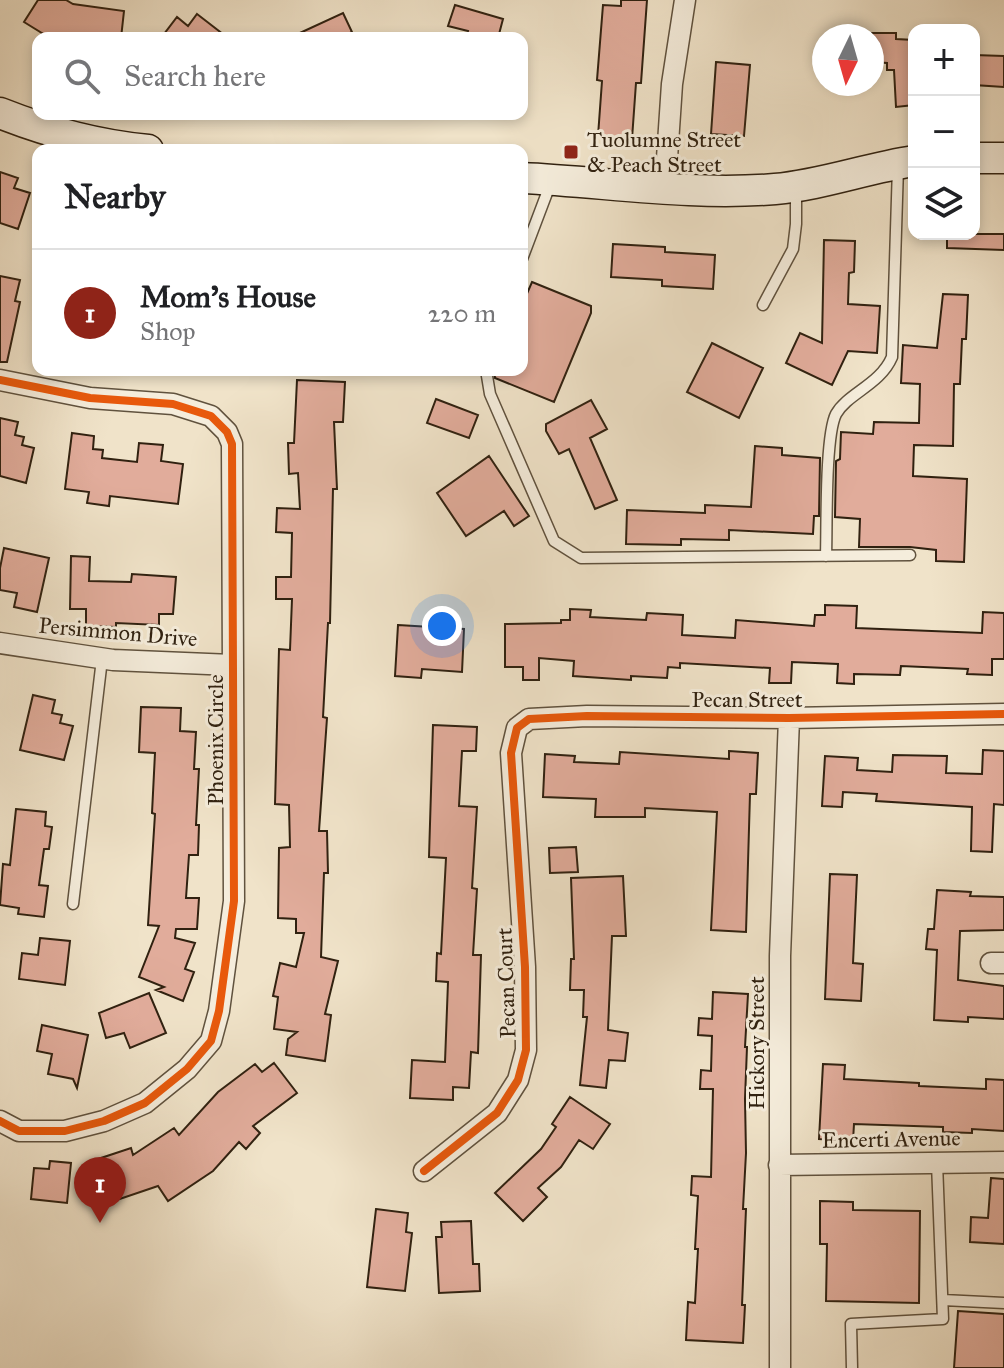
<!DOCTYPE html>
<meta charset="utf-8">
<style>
:root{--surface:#fff;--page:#f6f6f6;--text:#202124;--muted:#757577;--line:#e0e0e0;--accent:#8f2418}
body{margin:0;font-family:"IM FELL Great Primer",serif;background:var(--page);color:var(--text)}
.controls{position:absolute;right:24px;top:24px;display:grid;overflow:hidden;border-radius:16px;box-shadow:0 4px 12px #0003}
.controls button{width:72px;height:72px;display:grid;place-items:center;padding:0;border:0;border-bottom:2px solid var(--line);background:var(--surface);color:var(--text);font:40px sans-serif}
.compass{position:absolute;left:812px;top:24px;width:72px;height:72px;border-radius:50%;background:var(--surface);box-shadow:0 4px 12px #0003;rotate:185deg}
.you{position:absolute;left:442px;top:626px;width:28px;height:28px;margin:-20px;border:6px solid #fff;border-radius:50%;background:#1a73e8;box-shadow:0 0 0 12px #1a73e833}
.badge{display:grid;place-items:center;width:52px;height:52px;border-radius:50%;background:var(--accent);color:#fff;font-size:26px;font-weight:700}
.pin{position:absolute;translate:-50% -66px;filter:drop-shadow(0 2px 4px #0008)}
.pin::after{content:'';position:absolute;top:42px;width:28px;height:24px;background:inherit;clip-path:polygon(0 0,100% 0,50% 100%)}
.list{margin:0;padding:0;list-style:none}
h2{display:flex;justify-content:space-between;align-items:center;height:104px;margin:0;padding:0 32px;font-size:34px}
h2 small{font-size:26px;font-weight:400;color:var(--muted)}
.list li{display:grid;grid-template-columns:52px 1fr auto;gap:24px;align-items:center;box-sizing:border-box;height:128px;padding:0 32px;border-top:2px solid var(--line)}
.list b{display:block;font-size:30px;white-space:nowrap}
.list p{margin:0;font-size:26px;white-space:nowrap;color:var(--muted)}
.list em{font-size:26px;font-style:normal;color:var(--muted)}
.icon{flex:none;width:44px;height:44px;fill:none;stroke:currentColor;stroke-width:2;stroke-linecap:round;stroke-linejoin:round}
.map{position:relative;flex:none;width:1004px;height:1368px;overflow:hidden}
.search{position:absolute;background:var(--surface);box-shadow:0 4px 12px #0003;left:32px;top:32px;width:496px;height:88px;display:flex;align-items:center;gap:20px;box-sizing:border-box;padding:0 28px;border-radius:16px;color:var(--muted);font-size:30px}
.panel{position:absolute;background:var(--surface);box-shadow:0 4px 12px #0003;left:32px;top:144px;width:496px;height:232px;border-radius:16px}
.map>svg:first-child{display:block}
.building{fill:#e1ac9b;stroke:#302110;stroke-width:2}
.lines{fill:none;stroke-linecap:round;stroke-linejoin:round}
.lane-casing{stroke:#60523e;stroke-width:13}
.street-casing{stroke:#60523e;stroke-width:23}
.secondary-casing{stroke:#302110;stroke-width:33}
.lane{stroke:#f5eddc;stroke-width:10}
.street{stroke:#f5eddc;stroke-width:20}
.secondary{stroke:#f5eddc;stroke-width:30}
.cycleway-casing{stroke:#f5eddc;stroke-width:13}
.cycleway{stroke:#e8590c;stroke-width:8}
.poi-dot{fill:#8f2418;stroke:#f5eddc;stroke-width:3}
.labels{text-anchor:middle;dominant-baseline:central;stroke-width:6;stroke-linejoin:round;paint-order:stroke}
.poi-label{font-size:22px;fill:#302110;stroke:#f5eddc;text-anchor:start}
.street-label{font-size:22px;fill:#302110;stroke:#f5eddc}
</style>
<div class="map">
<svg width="1004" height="1368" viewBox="0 0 1004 1368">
<rect width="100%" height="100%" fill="#f0e3c9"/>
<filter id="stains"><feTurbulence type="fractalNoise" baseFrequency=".0025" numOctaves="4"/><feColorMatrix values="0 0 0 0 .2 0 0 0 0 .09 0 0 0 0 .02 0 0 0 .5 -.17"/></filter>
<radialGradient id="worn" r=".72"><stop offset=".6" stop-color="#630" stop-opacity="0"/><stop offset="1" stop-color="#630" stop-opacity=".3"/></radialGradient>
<!-- building -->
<path class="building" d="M38 0H66L73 4 124 11 121 38H50L24 22Z
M621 0H647L641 83H636L632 139 598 136 602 81 597 80 603 5 621 6Z
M455 5 503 19 498 38H466L468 31 448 26Z
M343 13 352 32 340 38H289Z
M197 14 228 38H161L177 17 188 26Z
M872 33H896V39L914 40V105L896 107 894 70H887V63L872 62Z
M974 55 1004 56V87L974 85Z
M716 62 750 65 744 136 711 134Z
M0 172 18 178 14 188 30 193 18 229 0 223Z
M947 234H1004V250L947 248Z
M824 240 855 241 854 272 849 273 848 304 880 306 877 353 848 351 832 385 786 363 800 333 822 343Z
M613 244 665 247V252L715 255 713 289 662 286V280L611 277Z
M0 276 20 280 15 301 20 302 7 362H0Z
M532 282 591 306V313L554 402 495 378 494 370H522V305Z
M943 294 968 295 966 339H962L960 384H954L953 446 914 445 913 476 967 479 964 562 936 561V550L910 547H859L860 519 835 517 836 461 840 459 841 432 873 434 874 422 919 423 920 384 901 383 903 345 937 348Z
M712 343 763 368 739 418 687 392Z
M297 380 345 382 343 422H334L337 489H333L330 623H328L323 717 327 718 319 831H327L328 873H324L321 957 338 961 325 1014 331 1015 325 1061 286 1055 288 1039 297 1032 274 1029 278 997 273 996 280 963 296 967 304 933H296V919L278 918 279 848 290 847 289 805 275 804 279 649 290 650 292 599H276V577H291L292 533 276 532 277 508 300 509 298 473 289 474 288 443H294Z
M436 399 478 415 469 438 427 423Z
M591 400 607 429 590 438 617 500 595 509 569 449 559 454 546 431V424Z
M0 418 18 422 15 435 24 437 22 445 34 448 26 483 0 476Z
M72 433 94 436 93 449 103 450 102 458 137 462 139 443 163 445 161 461 183 464 178 504 110 496 109 506 87 503 89 492 65 489Z
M755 446 782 448V455L820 458 819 516H814L813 534 729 530V540L681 539V545L626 544 627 510 705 513V505L751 507Z
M489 456 529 516 514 526 504 511 466 536 437 493Z
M4 548 49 558 37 612 14 607 17 593 0 590V568Z
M71 556 90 557 89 581 131 582 132 574 176 577 173 614H159V625L116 623V627L86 626V609H70Z
M825 605 857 606 856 628 982 633 983 612 1004 613V659H992V675L967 674 968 669 901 666 900 675 854 674V684L837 683 838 664 792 662 791 683H769L770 668 680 663V668L668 667 667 678 631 676V680L573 676 574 661 539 658V680H523V667H505V624L561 623V620H570V609L591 610 590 617 646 620 647 613 683 615 682 635 735 638 736 620 814 626 815 615H825Z
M398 625 464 629 462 672 422 669 421 678 395 676Z
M33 695 55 700 52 713 62 715 60 723 73 726 64 760 20 750Z
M141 707 181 708 180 731 196 732 194 769H199L196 825H199L198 855H189L186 898H199L197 929H176L175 938 195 943 185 969 194 972 183 1001 156 990 164 987 139 977 159 926 148 925 155 814 152 813 155 753 139 752Z
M433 725 477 727 476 751H462L459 806 477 807 472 888 477 889 473 955H481L478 1053 471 1052 469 1088 453 1087V1100L410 1098 412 1060 445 1062 448 982 436 981 437 953 441 954 446 858 429 857Z
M983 750 1004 751V805L994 804 992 852 971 851 972 807 876 801 877 794 843 792 842 807 822 806 825 756 858 758 857 770 892 772 893 755 947 756 946 773 982 774Z
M729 751 758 753 756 794H750L746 932 711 930 717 812 645 808V817H595L596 799 543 797 545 754 575 756 574 762 619 764 620 752 729 759Z
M16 809 46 812 45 826 52 827 49 849H44L39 885 48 886 44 917 18 914 19 908 0 905 3 864 10 865Z
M576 847 578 872 550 873 549 848Z
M830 874 857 875 853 963 863 964 861 1001 825 999Z
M623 876 626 936H612L608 1030 628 1033 625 1061 609 1060 606 1088 580 1085 587 1017H583L584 990H570L571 959H574L571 878Z
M937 890 971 892 970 896 1004 897V930L960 931 958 980 1004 986V1019L968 1017V1022L934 1020 937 950 926 949 928 929H934Z
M40 938 70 941 65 985 19 979 22 953 38 955Z
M713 992 748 994 745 1047H747L745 1099 746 1153 743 1209H746L742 1305H745L743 1343 686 1340 688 1302 695 1303 698 1249H695L698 1196 691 1195 692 1176 711 1177 713 1089H700L701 1070 711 1071 712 1036 698 1035 699 1018 712 1019Z
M149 993 166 1033 130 1048 124 1033 106 1038 99 1013Z
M42 1025 88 1035 77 1088 73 1079 48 1074 52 1054 37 1051Z
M274 1063 297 1093 253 1126 260 1133 246 1149 239 1142 213 1171 168 1201 158 1186 102 1205 93 1181 107 1176 101 1158 131 1148 133 1155 174 1128 179 1135 218 1092 255 1064 262 1072Z
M823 1064 845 1065 844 1079 919 1083V1086L986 1089V1079L1004 1080V1131L972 1129V1133L943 1132V1127L854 1124 853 1141 819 1139Z
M570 1097 610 1124 593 1149 579 1140 561 1167 538 1188 547 1197 523 1221 495 1193 541 1149 556 1127 552 1124Z
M50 1161 71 1163 67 1203 31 1199 34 1168 49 1169Z
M991 1178 1004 1179V1244L970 1242 971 1217 988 1218Z
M820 1201 853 1202V1210L920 1211 919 1303 826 1301 827 1244H820Z
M376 1209 408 1213 406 1232 412 1233 405 1291 367 1287Z
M471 1221 473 1264H479L480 1291 439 1293 436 1237H442L441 1222Z
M958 1311 1004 1314V1368H954Z"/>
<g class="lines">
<defs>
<path id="lane" d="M522 259 550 185
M763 305 793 249 796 224V188
M486 370 490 394 554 541 581 558 910 555
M826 556C827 526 825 436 836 414 848 393 880 385 892 357L898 167
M73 904 102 659
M943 1300 1004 1303
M852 1368 851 1324 943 1319 937 1163"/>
<path id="street" d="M665 188 672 84 685 0
M0 380 90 398 173 404 211 416 227 432 232 444 234 901 219 1011 211 1041 187 1069 145 1103 104 1121 65 1131H19L0 1121
M0 643 113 660 232 665
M991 963H1004
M779 1165 1004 1162
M424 1171 497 1113 518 1080 526 1050 525 967 511 753 517 728 529 719 587 716 789 718 1004 714
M780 1368V956L789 718"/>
<path id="secondary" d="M0 113C48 132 96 145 148 150
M974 158H1004
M522 178C606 182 691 196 775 189 822 185 867 168 914 161"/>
</defs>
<!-- lane casing -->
<use href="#lane" class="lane-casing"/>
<!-- street casing -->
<use href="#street" class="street-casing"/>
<!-- secondary casing -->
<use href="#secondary" class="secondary-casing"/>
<!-- lane -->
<use href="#lane" class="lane"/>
<!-- street -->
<use href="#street" class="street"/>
<!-- secondary -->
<use href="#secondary" class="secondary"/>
<defs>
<path id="cycleway" d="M0 380 90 398 173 404 211 416 227 432 232 444 234 901 219 1011 211 1041 187 1069 145 1103 104 1121 65 1131H19L0 1121
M424 1171 497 1113 518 1080 526 1050 525 967 511 753 517 728 529 719 587 716 789 718 1004 714"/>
</defs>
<!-- cycleway casing -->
<use href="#cycleway" class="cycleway-casing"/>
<!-- cycleway -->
<use href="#cycleway" class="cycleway"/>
</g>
<!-- markers -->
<rect class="poi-dot" x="563" y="144" width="16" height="16" rx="4"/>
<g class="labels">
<!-- poi labels -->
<g class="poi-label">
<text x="587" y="139">Tuolumne Street<tspan x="587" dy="25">&amp; Peach Street</tspan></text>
</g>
<!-- street labels -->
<g class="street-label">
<text transform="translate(118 632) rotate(5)">Persimmon Drive</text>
<text x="747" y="699">Pecan Street</text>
<text transform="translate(215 740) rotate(-90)">Phoenix Circle</text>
<text transform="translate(506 983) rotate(-92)">Pecan Court</text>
<text transform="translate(756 1043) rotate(-90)">Hickory Street</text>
<text transform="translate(891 1139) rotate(-1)">Encerti Avenue</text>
</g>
</g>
<rect width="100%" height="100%" filter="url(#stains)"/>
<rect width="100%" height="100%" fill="url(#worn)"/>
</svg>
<div class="controls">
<button>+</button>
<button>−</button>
<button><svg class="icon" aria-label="layers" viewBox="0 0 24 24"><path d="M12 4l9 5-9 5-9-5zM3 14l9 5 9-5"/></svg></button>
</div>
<svg class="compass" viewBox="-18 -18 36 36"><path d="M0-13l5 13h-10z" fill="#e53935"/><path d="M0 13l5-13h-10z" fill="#757577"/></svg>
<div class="you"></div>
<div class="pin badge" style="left:100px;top:1223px">1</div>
<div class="search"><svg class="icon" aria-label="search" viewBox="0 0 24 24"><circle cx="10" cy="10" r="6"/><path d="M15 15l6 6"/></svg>Search here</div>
<section class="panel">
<h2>Nearby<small></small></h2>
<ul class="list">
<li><span class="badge">1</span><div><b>Mom’s House</b><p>Shop</p></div><em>220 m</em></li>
</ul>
</section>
</div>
